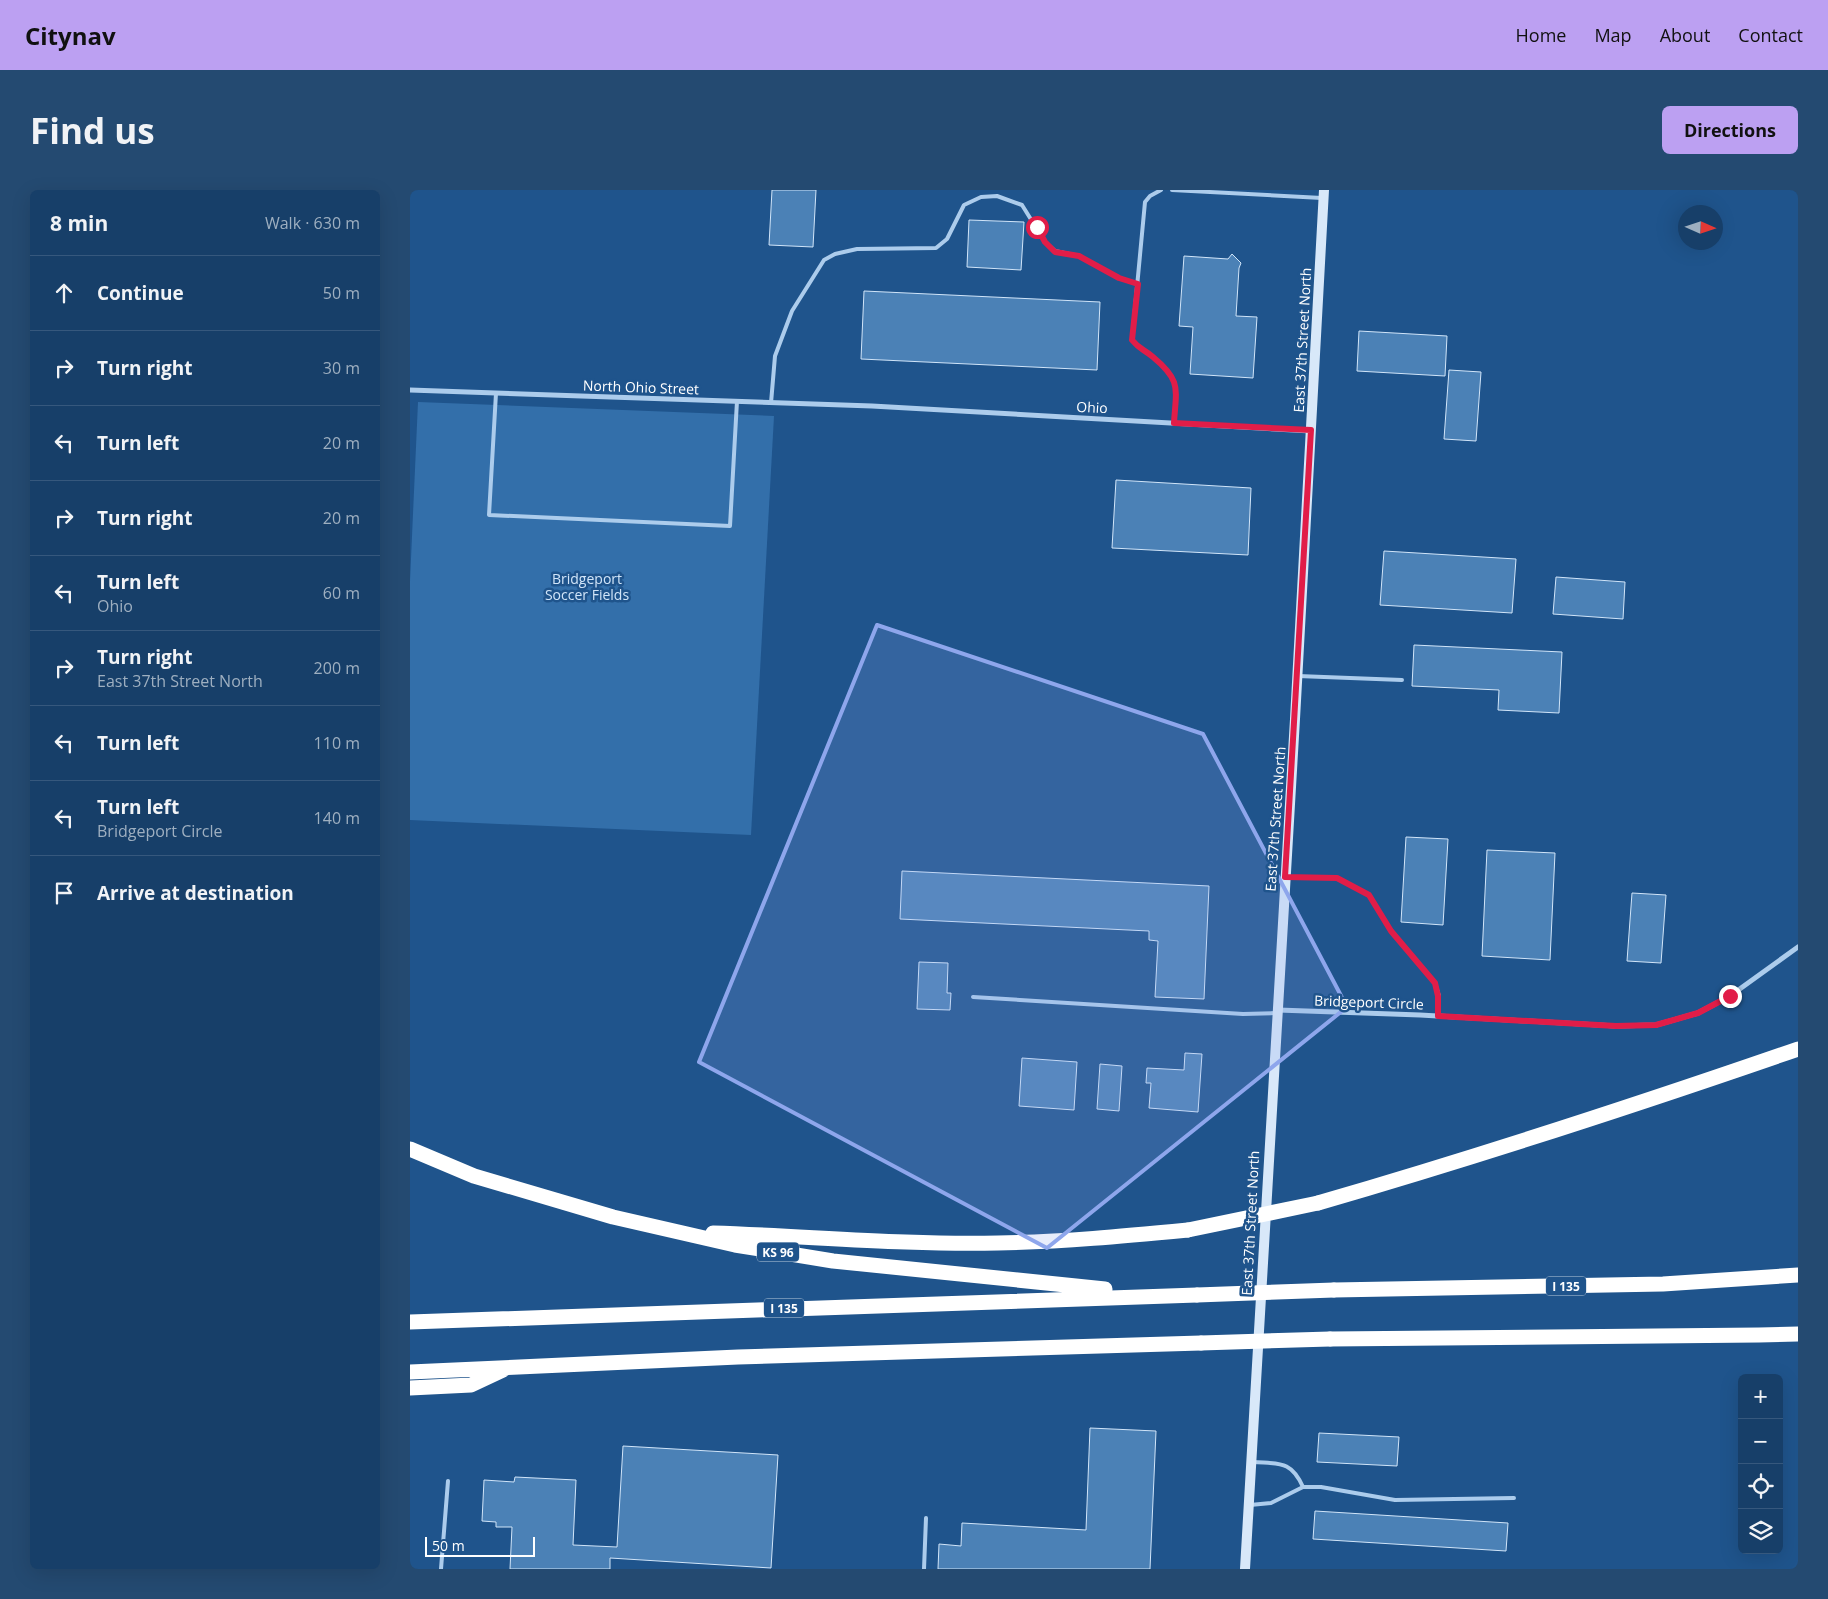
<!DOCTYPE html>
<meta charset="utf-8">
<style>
:root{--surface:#173f69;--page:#244a71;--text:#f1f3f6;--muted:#9eafc0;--line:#36587d;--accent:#bca0f2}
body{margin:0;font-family:"Open Sans",sans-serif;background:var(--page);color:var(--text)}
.controls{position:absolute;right:15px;bottom:15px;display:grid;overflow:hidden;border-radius:8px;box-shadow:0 5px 20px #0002}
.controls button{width:45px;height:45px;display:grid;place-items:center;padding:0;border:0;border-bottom:1px solid var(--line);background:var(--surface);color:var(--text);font:25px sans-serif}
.compass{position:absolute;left:1268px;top:15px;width:45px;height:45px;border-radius:50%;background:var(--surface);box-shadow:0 5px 20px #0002;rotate:93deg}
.scale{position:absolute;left:15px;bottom:12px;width:110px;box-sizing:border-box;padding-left:5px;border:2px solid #fff;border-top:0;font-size:14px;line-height:18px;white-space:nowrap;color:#fff;-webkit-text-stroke:4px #1f548c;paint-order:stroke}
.stop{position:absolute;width:15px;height:15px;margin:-11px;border:4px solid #e11d48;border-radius:50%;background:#fff}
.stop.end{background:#e11d48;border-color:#fff;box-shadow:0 1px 5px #0008}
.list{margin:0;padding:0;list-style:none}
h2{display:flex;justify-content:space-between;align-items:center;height:65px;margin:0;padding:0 20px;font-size:21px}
h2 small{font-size:16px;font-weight:400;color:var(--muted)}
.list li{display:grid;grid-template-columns:32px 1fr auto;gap:15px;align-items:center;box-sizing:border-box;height:75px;padding:0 20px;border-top:1px solid var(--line)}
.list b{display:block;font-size:19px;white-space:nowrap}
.list p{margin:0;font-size:16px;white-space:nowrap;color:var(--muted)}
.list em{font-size:16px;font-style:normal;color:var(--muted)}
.icon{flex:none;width:28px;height:28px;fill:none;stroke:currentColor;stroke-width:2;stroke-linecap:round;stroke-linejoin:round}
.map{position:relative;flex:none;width:1388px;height:1379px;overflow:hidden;border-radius:8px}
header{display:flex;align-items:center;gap:30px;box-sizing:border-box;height:70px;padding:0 25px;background:var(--accent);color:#111}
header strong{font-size:24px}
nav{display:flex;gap:28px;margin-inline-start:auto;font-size:18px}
.intro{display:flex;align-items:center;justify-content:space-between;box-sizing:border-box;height:120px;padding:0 30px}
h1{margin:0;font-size:35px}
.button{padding:12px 22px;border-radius:8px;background:var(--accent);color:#111;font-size:18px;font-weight:700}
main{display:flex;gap:30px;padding:0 30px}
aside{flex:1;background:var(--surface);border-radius:8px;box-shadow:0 5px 20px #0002}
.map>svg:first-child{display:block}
.green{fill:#336faa}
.building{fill:#4b81b6;stroke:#d1e5f9}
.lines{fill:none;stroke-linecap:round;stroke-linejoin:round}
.lane{stroke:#acccec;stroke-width:4}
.street{stroke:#acccec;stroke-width:5}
.secondary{stroke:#d8e8f9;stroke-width:10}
.highway{stroke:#fff;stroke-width:15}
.highway-bridge{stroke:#fff;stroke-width:15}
.route{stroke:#e11d48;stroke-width:6}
.marked{fill:#8ea6ec;fill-opacity:0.2;stroke:#8ea6ec;stroke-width:4;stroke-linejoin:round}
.labels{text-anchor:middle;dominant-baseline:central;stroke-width:5;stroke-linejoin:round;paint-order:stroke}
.shield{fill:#1f548c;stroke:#bcccdc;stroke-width:1}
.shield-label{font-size:12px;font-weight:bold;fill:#fff}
.street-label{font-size:14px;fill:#fff;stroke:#1f548c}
.park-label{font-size:14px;fill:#d1e5f9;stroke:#1f548c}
</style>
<header>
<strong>Citynav</strong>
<nav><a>Home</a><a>Map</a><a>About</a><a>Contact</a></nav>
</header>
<div class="intro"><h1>Find us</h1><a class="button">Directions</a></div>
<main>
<aside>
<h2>8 min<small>Walk · 630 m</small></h2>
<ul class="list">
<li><svg class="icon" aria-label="ahead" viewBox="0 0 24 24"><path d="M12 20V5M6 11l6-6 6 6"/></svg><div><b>Continue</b></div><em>50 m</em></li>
<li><svg class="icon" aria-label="right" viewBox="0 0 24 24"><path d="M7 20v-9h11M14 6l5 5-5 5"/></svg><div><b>Turn right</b></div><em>30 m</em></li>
<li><svg class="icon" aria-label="left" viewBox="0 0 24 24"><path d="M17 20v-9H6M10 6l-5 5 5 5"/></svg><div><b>Turn left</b></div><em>20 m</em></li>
<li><svg class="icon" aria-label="right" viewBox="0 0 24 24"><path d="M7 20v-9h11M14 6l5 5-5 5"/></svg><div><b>Turn right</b></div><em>20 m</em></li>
<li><svg class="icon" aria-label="left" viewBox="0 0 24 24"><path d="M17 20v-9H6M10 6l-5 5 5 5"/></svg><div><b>Turn left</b><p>Ohio</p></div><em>60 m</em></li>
<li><svg class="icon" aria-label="right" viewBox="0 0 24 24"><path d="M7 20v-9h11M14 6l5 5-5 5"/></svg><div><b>Turn right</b><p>East 37th Street North</p></div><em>200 m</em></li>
<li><svg class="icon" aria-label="left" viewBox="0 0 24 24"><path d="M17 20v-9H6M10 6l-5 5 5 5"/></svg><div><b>Turn left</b></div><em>110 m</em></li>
<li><svg class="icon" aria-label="left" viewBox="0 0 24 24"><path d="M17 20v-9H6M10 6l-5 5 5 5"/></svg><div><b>Turn left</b><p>Bridgeport Circle</p></div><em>140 m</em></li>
<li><svg class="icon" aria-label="arrive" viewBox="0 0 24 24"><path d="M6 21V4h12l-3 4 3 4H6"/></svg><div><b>Arrive at destination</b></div></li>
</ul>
</aside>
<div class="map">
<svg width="1388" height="1379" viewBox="0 0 1388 1379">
<rect width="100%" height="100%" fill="#1f548c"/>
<!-- green -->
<path class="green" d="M8 212 364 226 341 645 0 630V391Z"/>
<!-- building -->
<path class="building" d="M362 0H406L403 57 359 55Z
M559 30 614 32 611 80 557 77Z
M822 64 831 73 829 78 826 126 847 127 843 188 780 184 783 137 769 136 774 66 818 69Z
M454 101 690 112 687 180 451 169Z
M949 141 1037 146 1035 186 947 181Z
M1039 180 1071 182 1066 251 1034 249Z
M706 290 841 298 838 365 702 358Z
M974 361 1106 369 1102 423 970 415Z
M1146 387 1215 392 1213 429 1143 424Z
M1004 455 1152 462 1149 523 1088 520 1089 500 1002 496Z
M996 647 1038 649 1033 735 991 732Z
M1077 660 1145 663 1140 770 1072 766Z
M492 681 799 696 794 809 745 807 748 751 739 750V741L490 729Z
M1222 703 1256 705 1251 773 1217 771Z
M509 772 538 773 537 803H541L540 820 507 819Z
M775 863 792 864 788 922 739 918 741 893H736L737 878 774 880Z
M612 868 667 872 664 920 609 916Z
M690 874 712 876 709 921 687 919Z
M680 1238 746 1241 740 1379H528L529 1354 551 1356 552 1333 676 1340Z
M909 1243 989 1247 987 1276 907 1272Z
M213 1256 368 1265 361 1378 200 1368V1379H100L102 1337H86V1332L72 1331 74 1290 104 1292 105 1287 166 1290 163 1355 207 1357Z
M905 1321 1098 1333 1096 1361 903 1349Z"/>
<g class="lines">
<!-- lane -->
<path class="lane" d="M751 0 740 6 735 12 722 150C730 160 734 159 743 167 772 191 766 199 764 233
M762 0 912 8
M86 203 79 325 320 336 327 211
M361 213 365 166 382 121 414 70 425 64 447 59 526 58 537 49 554 15 571 7 587 6 612 15 635 52 645 61 669 66 709 88 728 94
M888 486 992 490
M878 687 927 688 959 705 981 741 1025 793 1029 806 1028 826
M563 807 833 824 867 823
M843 1272C869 1274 881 1270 893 1297
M840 1315 861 1313 893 1297H911L985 1310 1104 1308
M31 1379 38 1291
M514 1379 516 1328"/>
<!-- street -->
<path class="street" d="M0 200 462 216 901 241
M868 820 1010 825 1206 836 1246 835 1288 823 1320 806 1388 757"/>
<!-- secondary -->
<path class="secondary" d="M835 1379 885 529 914 0"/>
<!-- highway -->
<path class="highway" d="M0 959 64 986 203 1027 325 1055 423 1071 695 1099
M908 1013C1070 966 1229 914 1388 859
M303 1043C398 1046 493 1055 588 1053 652 1052 715 1046 778 1040
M924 1100 1253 1094 1388 1085
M0 1132 787 1105
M920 1149 1349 1145 1388 1144
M0 1182 328 1167 791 1153
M0 1198 61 1195 93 1180"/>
<!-- highway-bridge -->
<path class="highway-bridge" d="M778 1040 908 1013
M787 1105 924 1100
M791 1153 920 1149"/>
</g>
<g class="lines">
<!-- route -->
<path class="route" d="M627 37 635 52 645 62 669 66 709 88 728 94 722 150C730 160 734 159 743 167 772 191 766 199 764 233L901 240 875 687 927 688 959 705 981 741 1025 793 1028 806V826L1206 836 1246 835 1288 823 1320 806"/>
</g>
<!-- marked area -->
<path class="marked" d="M467 435 793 544 937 817 637 1058 289 872Z"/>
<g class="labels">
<!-- shield labels -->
<g class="shield">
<rect x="347" y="1052.5" width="42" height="19" rx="4"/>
<rect x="1136" y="1086.5" width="40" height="19" rx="4"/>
<rect x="354" y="1108.5" width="40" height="19" rx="4"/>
</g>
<g class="shield-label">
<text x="368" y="1062">KS 96</text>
<text x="1156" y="1096">I 135</text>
<text x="374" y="1118">I 135</text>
</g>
<!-- street labels -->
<g class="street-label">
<text transform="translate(892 150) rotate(-87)">East 37th Street North</text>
<text transform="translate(231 197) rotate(2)">North Ohio Street</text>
<text transform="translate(682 217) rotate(3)">Ohio</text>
<text transform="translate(865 629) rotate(-86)">East 37th Street North</text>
<text transform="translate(959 812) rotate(2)">Bridgeport Circle</text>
<text transform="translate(840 1033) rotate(-87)">East 37th Street North</text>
</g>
<!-- park labels -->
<g class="park-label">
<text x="177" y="388">Bridgeport<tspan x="177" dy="16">Soccer Fields</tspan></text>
</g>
</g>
</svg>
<div class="controls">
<button>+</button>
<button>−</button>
<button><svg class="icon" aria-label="locate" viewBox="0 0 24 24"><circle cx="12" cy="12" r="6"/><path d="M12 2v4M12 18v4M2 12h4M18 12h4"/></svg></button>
<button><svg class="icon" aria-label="layers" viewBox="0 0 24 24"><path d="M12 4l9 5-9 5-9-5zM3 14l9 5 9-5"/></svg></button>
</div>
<svg class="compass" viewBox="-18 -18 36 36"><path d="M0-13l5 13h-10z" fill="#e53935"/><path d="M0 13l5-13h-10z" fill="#9eafc0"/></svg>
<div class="scale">50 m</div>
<div class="stop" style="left:627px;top:37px"></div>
<div class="stop end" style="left:1320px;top:806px"></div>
</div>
</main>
